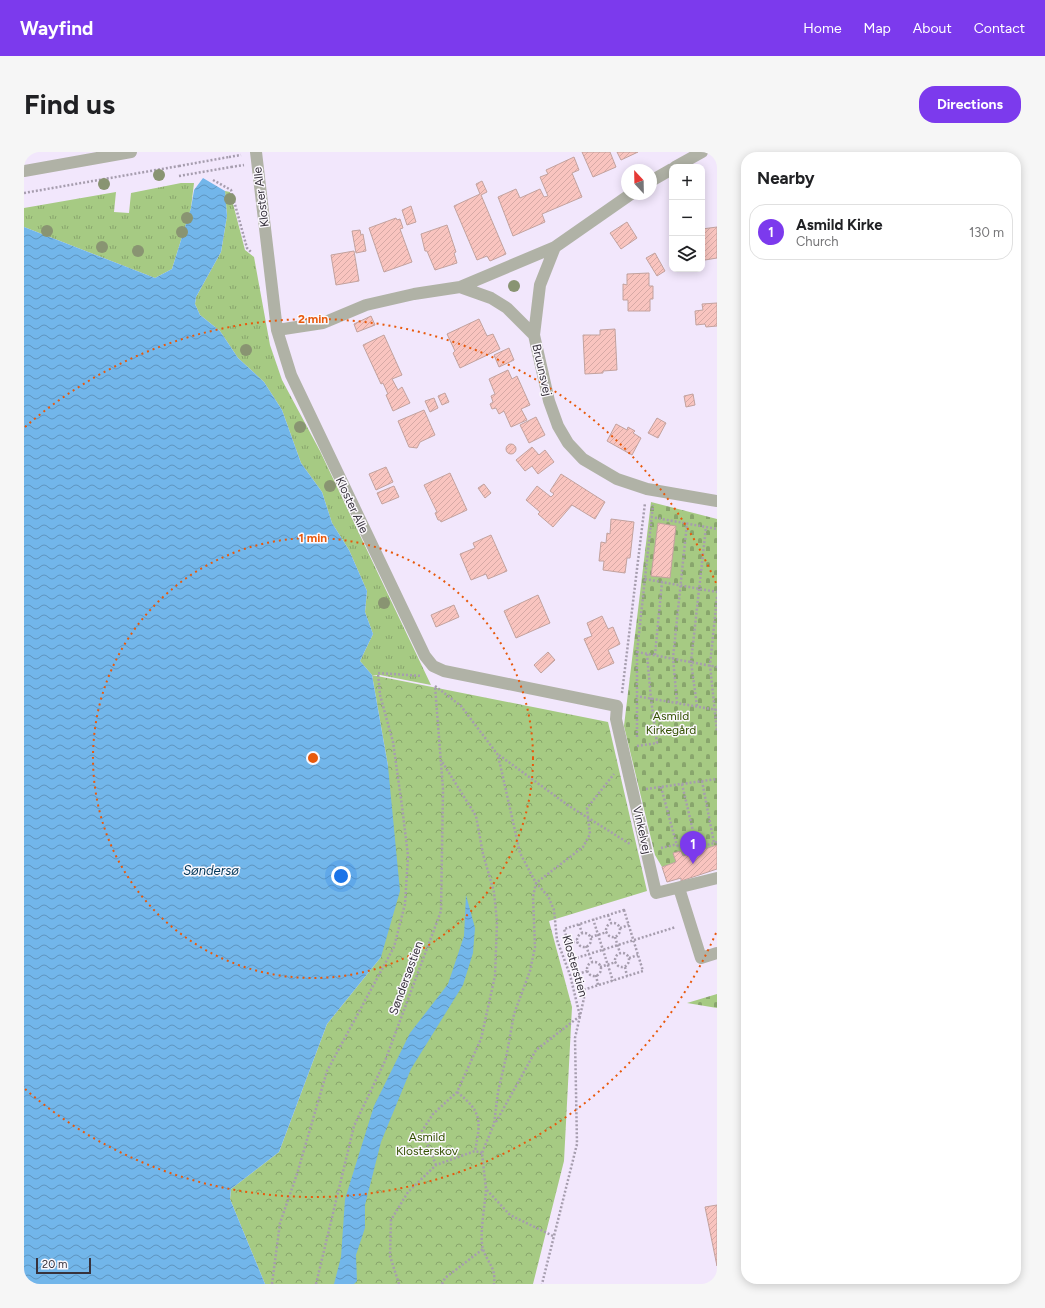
<!DOCTYPE html>
<meta charset="utf-8">
<style>
:root{--surface:#fff;--page:#f6f6f6;--text:#202124;--muted:#757577;--line:#e0e0e0;--accent:#7c3aed}
body{margin:0;font-family:Figtree,sans-serif;background:var(--page);color:var(--text)}
.controls{position:absolute;right:12px;top:12px;display:grid;overflow:hidden;border-radius:8px;box-shadow:0 2px 10px #0003}
.controls button{width:36px;height:36px;display:grid;place-items:center;padding:0;border:0;border-bottom:1px solid var(--line);background:var(--surface);color:var(--text);font:20px sans-serif}
.compass{position:absolute;left:597px;top:12px;width:36px;height:36px;border-radius:50%;background:var(--surface);box-shadow:0 2px 10px #0003;rotate:338deg}
.scale{position:absolute;left:12px;bottom:10px;width:55px;box-sizing:border-box;padding-left:4px;border:2px solid #37323c;border-top:0;font-size:11px;line-height:14px;white-space:nowrap;color:#37323c;-webkit-text-stroke:3px #fbf8fd;paint-order:stroke}
.you{position:absolute;left:317px;top:724px;width:14px;height:14px;margin:-10px;border:3px solid #fff;border-radius:50%;background:#1a73e8;box-shadow:0 0 0 6px #1a73e833}
.badge{display:grid;place-items:center;width:26px;height:26px;border-radius:50%;background:var(--accent);color:#fff;font-size:13px;font-weight:700}
.pin{position:absolute;translate:-50% -33px;filter:drop-shadow(0 1px 2px #0008)}
.pin::after{content:'';position:absolute;top:21px;width:14px;height:12px;background:inherit;clip-path:polygon(0 0,100% 0,50% 100%)}
.list{margin:0;padding:0;list-style:none}
h2{display:flex;justify-content:space-between;align-items:center;height:52px;margin:0;padding:0 16px;font-size:17px}
h2 small{font-size:13px;font-weight:400;color:var(--muted)}
.list li{display:grid;grid-template-columns:26px 1fr auto;gap:12px;align-items:center;box-sizing:border-box;height:56px;margin:0 8px 8px;padding:0 8px;border:1px solid var(--line);border-radius:16px}
.list b{display:block;font-size:15px;white-space:nowrap}
.list p{margin:0;font-size:13px;white-space:nowrap;color:var(--muted)}
.list em{font-size:13px;font-style:normal;color:var(--muted)}
.icon{flex:none;width:22px;height:22px;fill:none;stroke:currentColor;stroke-width:2;stroke-linecap:round;stroke-linejoin:round}
.map{position:relative;flex:none;width:693px;height:1132px;overflow:hidden;border-radius:16px}
header{display:flex;align-items:center;gap:24px;box-sizing:border-box;height:56px;padding:0 20px;background:var(--accent);color:#fff}
header strong{font-size:19px}
nav{display:flex;gap:22px;margin-inline-start:auto;font-size:14px}
.intro{display:flex;align-items:center;justify-content:space-between;box-sizing:border-box;height:96px;padding:0 24px}
h1{margin:0;font-size:28px}
.button{padding:10px 18px;border-radius:16px;background:var(--accent);color:#fff;font-size:14px;font-weight:700}
main{display:flex;gap:24px;padding:0 24px}
aside{flex:1;background:var(--surface);border-radius:16px;box-shadow:0 2px 10px #0003}
.map>svg:first-child{display:block}
.grass{fill:url(#grass-tufts)}
.forest{fill:url(#forest-crowns)}
.cemetery{fill:url(#cemetery-stones)}
.water{fill:url(#water-waves)}
.building{fill:url(#building-hatch);stroke:#c2a29e}
.lines{fill:none;stroke-linecap:round;stroke-linejoin:round}
.path{stroke:#a69dae;stroke-width:2.5;stroke-dasharray:2 2;stroke-linecap:butt}
.minor{stroke:#b0b2a6;stroke-width:12}
.path-bridge{stroke:#a69dae;stroke-width:2.5;stroke-dasharray:2 2;stroke-linecap:butt}
.tree{fill:#899472}
.ring{fill:none;stroke:#e8590c;stroke-width:2;stroke-dasharray:2 4}
.labels{text-anchor:middle;dominant-baseline:central;stroke-width:3;stroke-linejoin:round;paint-order:stroke}
.street-label{font-size:12px;fill:#37323c;stroke:#fbf8fd}
.park-label{font-size:12px;fill:#335101;stroke:#fbf8fd}
.water-label{font-size:13px;font-style:italic;fill:#003759;stroke:#fbf8fd}
.centre{fill:#e8590c;stroke:#fbf8fd;stroke-width:2}
.ring-label{font-size:12px;text-anchor:middle;font-weight:bold;fill:#e8590c;stroke:#fbf8fd;stroke-width:3;stroke-linejoin:round;paint-order:stroke}
</style>
<header>
<strong>Wayfind</strong>
<nav><a>Home</a><a>Map</a><a>About</a><a>Contact</a></nav>
</header>
<div class="intro"><h1>Find us</h1><a class="button">Directions</a></div>
<main>
<div class="map">
<svg width="693" height="1132" viewBox="0 0 693 1132">
<defs>
<pattern id="grass-tufts" width="24" height="20" patternUnits="userSpaceOnUse"><rect width="24" height="20" fill="#a6ca83"/><path d="M3 7l-1-3M5 7V3M7 7l1-3M15 17l-1-3M17 17v-4M19 17l1-3" fill="none" stroke="#88a56c"/></pattern>
<pattern id="forest-crowns" width="20" height="18" patternUnits="userSpaceOnUse"><rect width="20" height="18" fill="#a6ca83"/><path d="M2 6a3 3 0 1 1 6 0M12 15a3 3 0 1 1 6 0" fill="none" stroke="#88a56c"/></pattern>
<pattern id="cemetery-stones" width="16" height="16" patternUnits="userSpaceOnUse"><rect width="16" height="16" fill="#a6ca83"/><path d="M2 7V4a2 2 0 0 1 4 0v3zM10 15v-3a2 2 0 0 1 4 0v3z" fill="#88a56c"/></pattern>
<pattern id="water-waves" width="16" height="10" patternUnits="userSpaceOnUse"><rect width="16" height="10" fill="#72b6ea"/><path d="M0 5q4-4 8 0t8 0" fill="none" stroke="#5e95bf"/></pattern>
<pattern id="building-hatch" width="6" height="6" patternUnits="userSpaceOnUse"><rect width="6" height="6" fill="#f9c4bf"/><path d="M-1 1l2-2M0 6l6-6M5 7l2-2" fill="none" stroke="#d6a9a5"/></pattern>
</defs>
<rect width="100%" height="100%" fill="#f2e7fc"/>
<!-- grass -->
<path class="grass" d="M157 31H170L167 56 148 117 131 126 0 75V56L92 40 90 60 105 61 107 41Z
M201 39 206 40 221 98 230 105 246 193 258 228 296 299 407 533 356 523H348L336 509 349 482 341 460 343 439 325 398 308 371 298 340 277 311 258 258 240 230 214 206 196 179 176 163 171 152 172 145 197 100 203 64Z"/>
<!-- forest -->
<path class="forest" d="M348 523 584 570 623 739 525 769 548 855 540 1009 509 1132H241L206 1047 207 1037 255 1000 303 872 357 805 364 614Z"/>
<!-- cemetery -->
<path class="cemetery" d="M627 350 693 367V693L659 704 649 701 652 710 638 715 631 703 600 574Z
M693 842V856L663 851Z"/>
<!-- water -->
<path class="water" d="M179 26 201 39 203 64 197 100 172 145 171 152 176 163 196 179 214 206 240 230 258 258 277 311 298 340 308 371 325 398 343 439 341 460 349 482 336 509 348 523 364 614 376 739 357 805 303 872 255 1000 207 1037 206 1047 241 1132H0V75L131 126 148 117 167 56 170 38Z
M442 743 451 776 449 801 439 833 387 917 357 990 341 1053V1076L332 1103 333 1129 330 1132H310L317 1105 321 1047 350 954 386 881 424 832 440 784Z"/>
<!-- building -->
<path class="building" d="M558 0H586L592 15 569 25Z
M593 0H614L597 8Z
M550 5 555 18 548 21 558 45 518 62 521 70 489 84 474 45 492 37 496 46 516 37 520 45 524 44 516 25 524 22 522 18Z
M458 29 463 40 457 43 482 102 466 109 463 104 453 108 430 54 456 42 452 32Z
M387 54 392 70 383 73 378 58Z
M372 66 373 68 376 67 379 76 376 77 388 110 360 120 345 76Z
M603 70 613 86 597 97 586 81Z
M423 73 432 100 430 101 433 111 411 118 403 99H401L397 82Z
M693 75V106L681 108 678 99V77Z
M336 78 337 83 339 82 342 99 332 101 328 79Z
M330 99 335 129 312 133 307 103Z
M631 101 641 119 633 124 622 106Z
M625 121V134H629V147H626V159H604V148H599V132L603 133V122Z
M693 151V174L682 175 681 172 672 173 671 159 679 158 678 152Z
M347 164 351 173 333 180 330 172Z
M455 167 463 184 469 182 476 197 436 216 429 201 431 199 423 182Z
M591 177 593 218 579 219V221L561 222 559 183H576V178Z
M360 183 378 223 368 227 374 238 378 235 386 251 369 259 362 243 364 242 359 231 357 232 339 193Z
M485 196 490 208 475 215 470 203Z
M484 218 488 227 493 224 506 253 497 257 503 268 487 275 480 259 475 262 472 256 468 257 466 252 469 250 467 244 471 242 465 227Z
M421 241 425 250 418 253 414 244Z
M669 242 671 253 662 255 660 244Z
M410 246 414 256 406 260 401 249Z
M400 258 411 283 396 290 393 296 385 295 374 269Z
M512 265 521 283 505 291 496 273Z
M633 266 642 271 634 286 624 281Z
M592 272 603 278 604 275 611 279 609 281 617 286 608 303 583 289Z
M482 297a5 5 0 1 1 10 0a5 5 0 1 1-10 0Z
M508 295 515 303 521 298 530 310 514 322 508 314 501 319 492 308Z
M362 315 369 330 352 338 345 322Z
M426 321 443 358 417 370 416 368H414L411 361 413 360 400 333Z
M537 322 581 350 571 367 548 353 529 375 514 362 516 360 502 348 513 334 527 345 530 342 526 339Z
M460 332 467 341 461 346 454 336Z
M370 334 375 345 358 352 353 341Z
M587 367 610 370 606 406H603L601 421 579 418 580 409H575L577 390 582 391 583 381 586 382Z
M634 371 652 374 646 426 627 424Z
M467 383 483 419 464 427 462 422 447 428 436 402 451 396 449 391Z
M514 443 526 471 492 486 480 459Z
M430 453 435 465 412 475 407 463Z
M578 464 584 477 589 475 596 492 584 498 590 511 574 518 560 487 568 484 563 471Z
M524 500 531 508 517 521 510 513Z
M693 693V717L657 729V726L643 730 638 715 652 710 649 701 657 699 659 704Z
M693 1053V1114L681 1055Z"/>
<g class="lines">
<!-- path -->
<path class="path" d="M205 5 217 3
M207 15 220 13
M189 28 207 38 223 96 228 101
M0 41 155 14
M627 365 693 377
M621 427 693 440
M693 445 686 513 693 580
M613 500 693 515
M631 503 638 430
M411 534 437 554 474 603 496 701 512 731 524 744 530 758 533 788 546 823 556 864 551 886 553 992 518 1132
M598 541 621 351
M612 544 693 558
M653 551 649 506 663 371
M673 554 667 510 682 375
M613 585V500L629 353
M613 594 633 591 627 547 623 502
M475 603 545 654 606 692
M678 629 690 691
M658 632 673 696
M637 635 653 694
M622 637 693 627
M637 696 650 693 670 697 693 690
M600 758 619 819 559 838 540 777Z
M584 763 587 771
M569 767 589 829
M582 778a7 7 0 1 1 14 0a7 7 0 1 1-14 0Z
M555 772 558 781
M596 776 605 773
M553 788a7 7 0 1 1 14 0a7 7 0 1 1-14 0Z
M567 785 583 780
M591 785 596 801
M545 792 553 789
M562 794 568 810
M591 808a7 7 0 1 1 14 0a7 7 0 1 1-14 0Z
M605 806 614 803
M549 807 652 775
M563 817a7 7 0 1 1 14 0a7 7 0 1 1-14 0Z
M576 815 592 810
M601 815 603 824
M554 822 563 819
M572 823 574 833
M433 940C458 960 457 968 451 999
M472 970 512 898 556 864 560 846 559 838
M412 1013 398 979 409 962 433 940 457 887 471 824 473 770 470 740 459 702 452 664 417 608
M462 1038C461 1053 455 1084 459 1097 464 1112 472 1115 470 1132
M529 1084 486 1063 462 1037 458 1001 470 972 474 940 483 901 490 862 506 819 511 795 509 745 512 731 559 695 566 682 563 656 590 622
M248 1132 256 1071 273 1022 303 919 370 795 381 752 384 704 378 654 369 590 356 543 354 521 398 524
M292 1132 330 974 361 909 417 759 419 637 411 534
M375 1132 366 1104 367 1068 384 1040 412 1013 451 999 458 1001
M418 1132 421 1126 459 1097"/>
<!-- minor -->
<path class="minor" d="M232 0 253 178 267 223 401 504 409 514 420 519 593 554 592 567 632 741 693 726
M651 15 678 0
M0 19 107 0
M627 29 648 17
M436 135 531 95 607 42
M253 178 299 171 342 153 390 142 436 135 467 146 483 156 510 183 525 249 534 274 544 291 559 307 593 327 623 337 693 349
M510 183 516 133 531 95
M655 736 677 806 693 801"/>
<!-- path-bridge -->
<path class="path-bridge" d="M155 14 205 5
M155 24 207 15"/>
</g>
<!-- trees -->
<g class="tree">
<circle cx="135" cy="23" r="6"/>
<circle cx="80" cy="32" r="6"/>
<circle cx="206" cy="47" r="6"/>
<circle cx="163" cy="66" r="6"/>
<circle cx="23" cy="79" r="6"/>
<circle cx="158" cy="80" r="6"/>
<circle cx="78" cy="95" r="6"/>
<circle cx="114" cy="99" r="6"/>
<circle cx="490" cy="134" r="6"/>
<circle cx="222" cy="198" r="6"/>
<circle cx="276" cy="275" r="6"/>
<circle cx="306" cy="334" r="6"/>
<circle cx="360" cy="451" r="6"/>
</g>
<!-- distance rings -->
<g class="ring">
<circle cx="289" cy="606" r="220"/>
<path d="M692 781A439 439 0 0 1 1 937M1 275A439 439 0 0 1 692 431"/>
</g>
<g class="labels">
<!-- street labels -->
<g class="street-label">
<text transform="translate(237 45) rotate(-97)">Kloster Alle</text>
<text transform="translate(518 218) rotate(77)">Bruunsvej</text>
<text transform="translate(328 353) rotate(65)">Kloster Alle</text>
<text transform="translate(618 678) rotate(77)">Vinkelvej</text>
<text transform="translate(551 814) rotate(74)">Klosterstien</text>
<text transform="translate(382 826) rotate(-70)">Søndersøstien</text>
</g>
<!-- park labels -->
<g class="park-label">
<text x="647" y="564">Asmild<tspan x="647" dy="14">Kirkegård</tspan></text>
<text x="403" y="985">Asmild<tspan x="403" dy="14">Klosterskov</tspan></text>
</g>
<!-- water labels -->
<g class="water-label">
<text x="187" y="718">Søndersø</text>
</g>
</g>
<circle cx="289" cy="606" r="6" class="centre"/>
<g class="ring-label">
<text x="289" y="171">2 min</text>
<text x="289" y="390">1 min</text>
</g>
</svg>
<div class="controls">
<button>+</button>
<button>−</button>
<button><svg class="icon" aria-label="layers" viewBox="0 0 24 24"><path d="M12 4l9 5-9 5-9-5zM3 14l9 5 9-5"/></svg></button>
</div>
<svg class="compass" viewBox="-18 -18 36 36"><path d="M0-13l5 13h-10z" fill="#e53935"/><path d="M0 13l5-13h-10z" fill="#757577"/></svg>
<div class="scale">20 m</div>
<div class="you"></div>
<div class="pin badge" style="left:669px;top:712px">1</div>
</div>
<aside>
<h2>Nearby<small></small></h2>
<ul class="list">
<li><span class="badge">1</span><div><b>Asmild Kirke</b><p>Church</p></div><em>130 m</em></li>
</ul>
</aside>
</main>
